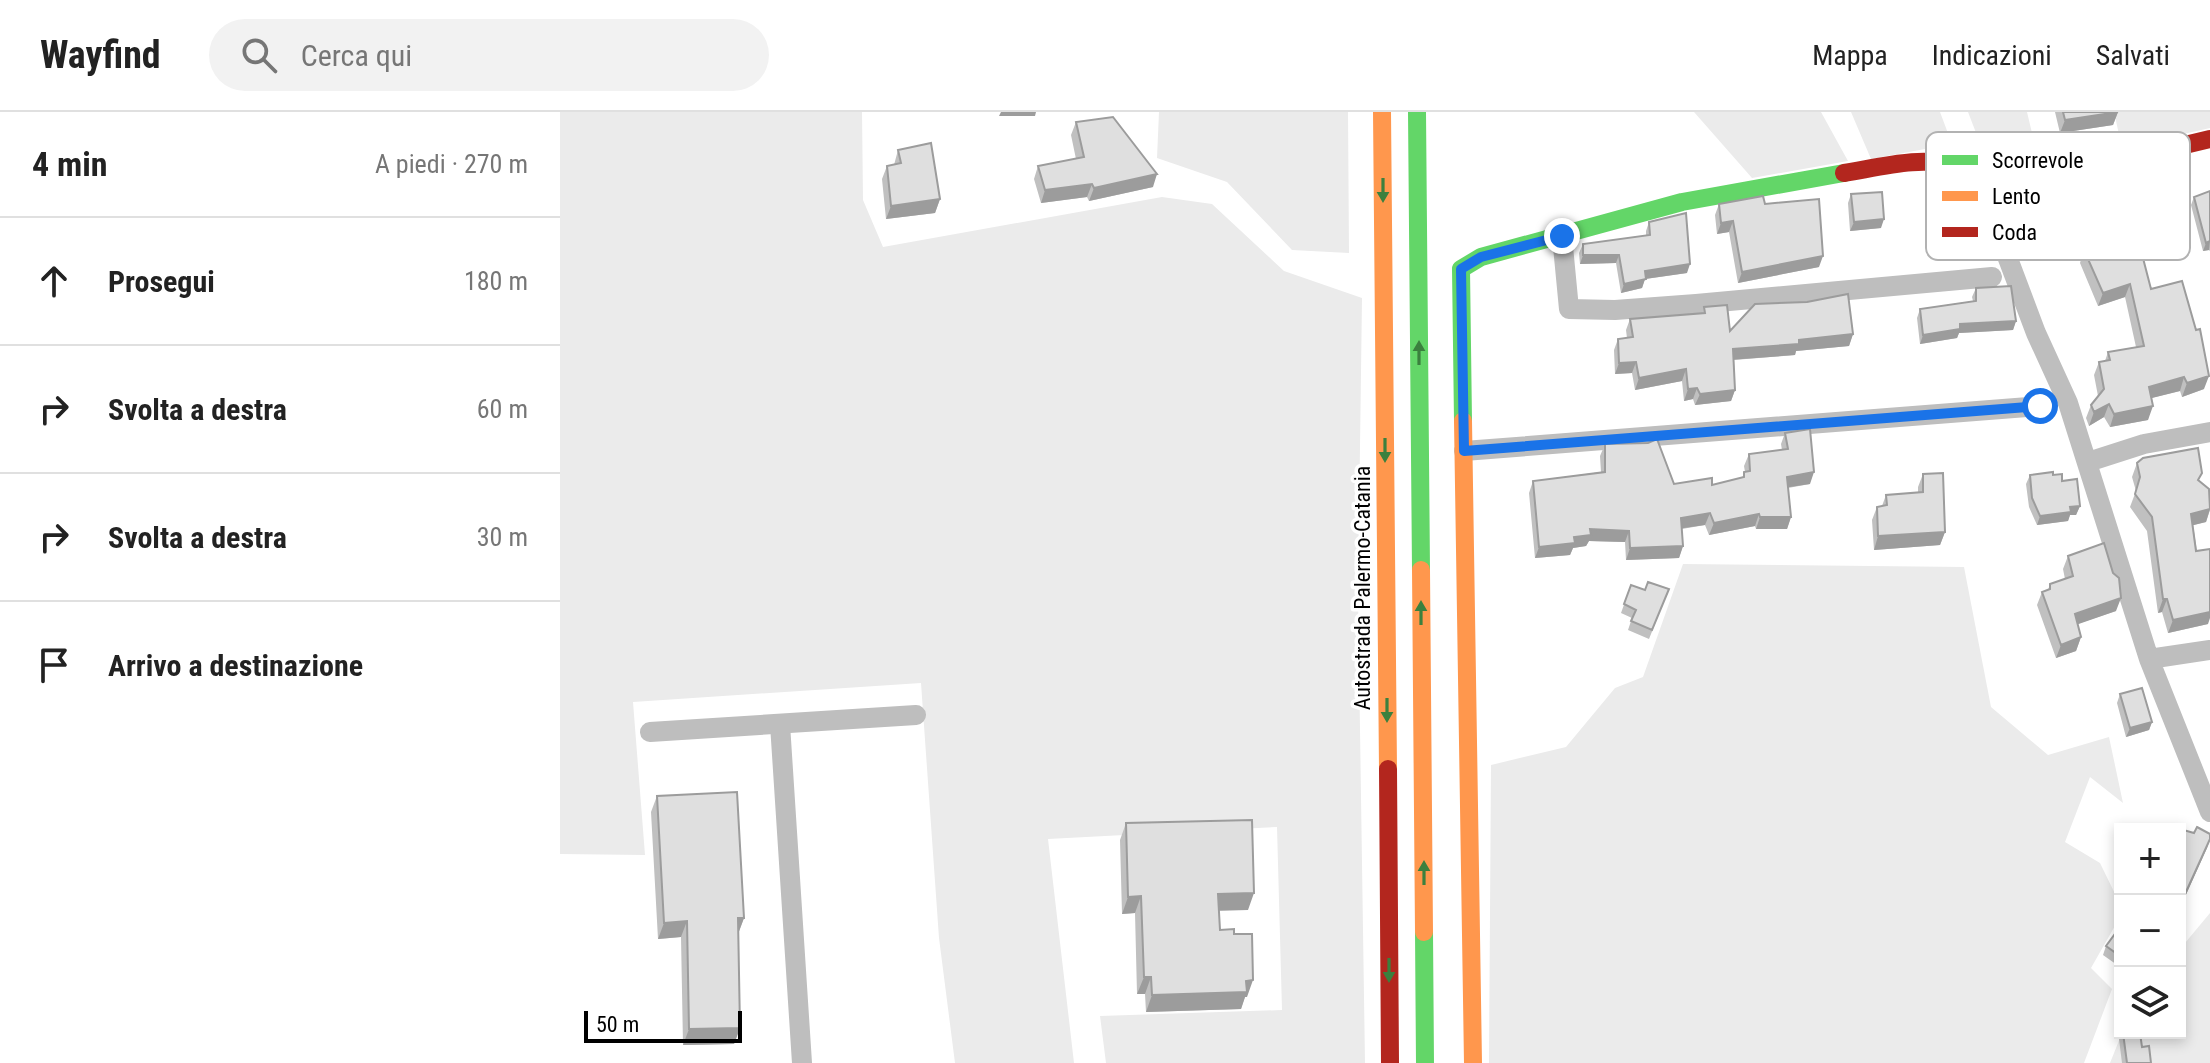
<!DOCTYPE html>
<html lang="it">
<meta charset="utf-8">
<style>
:root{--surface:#fff;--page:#f2f2f2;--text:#222;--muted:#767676;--line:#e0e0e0}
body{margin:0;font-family:"Roboto Condensed",sans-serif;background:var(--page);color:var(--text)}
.controls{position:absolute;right:24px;bottom:24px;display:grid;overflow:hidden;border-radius:0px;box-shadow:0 4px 12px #0003}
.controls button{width:72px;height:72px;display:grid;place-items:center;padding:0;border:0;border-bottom:2px solid var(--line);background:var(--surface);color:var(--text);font:40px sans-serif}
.scale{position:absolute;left:24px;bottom:20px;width:158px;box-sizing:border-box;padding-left:8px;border:4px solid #000;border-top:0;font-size:22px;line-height:28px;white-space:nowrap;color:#000;-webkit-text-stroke:6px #fff;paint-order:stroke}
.stop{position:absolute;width:24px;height:24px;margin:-18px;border:6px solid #1a73e8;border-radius:50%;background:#fff}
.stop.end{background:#1a73e8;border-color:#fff;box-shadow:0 2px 8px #0008}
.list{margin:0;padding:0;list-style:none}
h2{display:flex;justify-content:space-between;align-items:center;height:104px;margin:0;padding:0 32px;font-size:34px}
h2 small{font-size:26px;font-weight:400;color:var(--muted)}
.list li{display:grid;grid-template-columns:52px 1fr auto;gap:24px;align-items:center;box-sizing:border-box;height:128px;padding:0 32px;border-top:2px solid var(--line)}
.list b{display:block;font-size:30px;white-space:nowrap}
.list em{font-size:26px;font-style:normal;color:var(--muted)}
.icon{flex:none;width:44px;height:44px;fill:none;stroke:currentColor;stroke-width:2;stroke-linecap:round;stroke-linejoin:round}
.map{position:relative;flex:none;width:1650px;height:951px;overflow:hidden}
header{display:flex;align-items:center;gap:48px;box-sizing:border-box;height:112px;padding:0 40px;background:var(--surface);border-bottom:2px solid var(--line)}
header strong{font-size:38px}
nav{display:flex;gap:44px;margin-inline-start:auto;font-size:28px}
.search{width:560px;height:72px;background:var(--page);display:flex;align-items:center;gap:20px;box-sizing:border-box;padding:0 28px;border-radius:44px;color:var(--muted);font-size:30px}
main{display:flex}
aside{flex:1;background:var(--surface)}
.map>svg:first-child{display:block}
.green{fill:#ebebeb}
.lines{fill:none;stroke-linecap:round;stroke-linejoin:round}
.street{stroke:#bebebe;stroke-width:20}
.fast{stroke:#63d668;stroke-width:18}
.slow{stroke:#ff974d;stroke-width:18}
.jam{stroke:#b3261e;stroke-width:18}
.wall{fill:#c0c0c0}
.shaded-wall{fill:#9c9c9c}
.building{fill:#dfdfdf;stroke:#9c9c9c;stroke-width:2}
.oneway{fill:#3b803e}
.route{stroke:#1a73e8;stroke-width:10}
.labels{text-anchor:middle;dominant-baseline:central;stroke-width:7;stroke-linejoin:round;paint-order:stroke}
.street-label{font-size:22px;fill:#000;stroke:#fff}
.key{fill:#fff;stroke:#b2b2b2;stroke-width:2}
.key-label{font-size:22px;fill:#000}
</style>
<header>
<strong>Wayfind</strong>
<div class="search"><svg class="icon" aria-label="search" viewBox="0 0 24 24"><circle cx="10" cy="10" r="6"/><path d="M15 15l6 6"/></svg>Cerca qui</div>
<nav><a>Mappa</a><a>Indicazioni</a><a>Salvati</a></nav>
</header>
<main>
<aside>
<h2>4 min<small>A piedi · 270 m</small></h2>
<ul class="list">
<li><svg class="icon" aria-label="ahead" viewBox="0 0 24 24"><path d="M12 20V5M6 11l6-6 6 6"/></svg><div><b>Prosegui</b></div><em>180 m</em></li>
<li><svg class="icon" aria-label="right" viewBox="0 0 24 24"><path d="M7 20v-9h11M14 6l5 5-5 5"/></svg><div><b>Svolta a destra</b></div><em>60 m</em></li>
<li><svg class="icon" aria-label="right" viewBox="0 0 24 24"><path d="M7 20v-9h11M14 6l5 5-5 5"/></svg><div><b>Svolta a destra</b></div><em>30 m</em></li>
<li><svg class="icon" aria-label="arrive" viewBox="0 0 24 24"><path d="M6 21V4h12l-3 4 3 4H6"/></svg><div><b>Arrivo a destinazione</b></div></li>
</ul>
</aside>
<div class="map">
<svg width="1650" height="951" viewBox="0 0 1650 951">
<rect width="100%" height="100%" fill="#fff"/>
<!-- green -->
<path class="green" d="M0 0H302L303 88 323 135 602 85 652 92 724 159 802 186 798 484 805 951H546L540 904 722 898 717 715 488 727 514 951H395L379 826 361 571 73 590 85 743 0 742Z
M599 0H788L789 141 732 138 667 70 597 46Z
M1134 0H1261L1288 49 1192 66Z
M1291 0H1380L1392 32 1311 47Z
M1408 0H1467L1476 38 1465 41 1467 55 1428 52Z
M1554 0H1650V16L1562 36Z
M1123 452 1404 455 1431 595 1488 643 1549 625 1563 691 1530 665 1505 730 1540 751 1560 792V805L1531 856 1552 877 1524 951H929L931 653 1006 635 1055 576 1083 565Z
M1650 801V951H1550L1562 921H1620V837Z"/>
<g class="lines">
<!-- street -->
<path class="street" d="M1421 75 1476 221 1508 291 1589 547 1650 700
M1002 124 1009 197 1055 198 1136 192 1432 165
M904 339 1480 294
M1528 350 1584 332 1650 320
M1589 547 1650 538
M220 612 242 951
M90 620 356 603"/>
<!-- fast -->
<path class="fast" d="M857 0 861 458
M903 309 901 157 921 145 1122 90 1284 61
M864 820 865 951"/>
<!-- slow -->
<path class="slow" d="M822 0 828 657
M903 309 913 951
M861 458 864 820"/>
<!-- jam -->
<path class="jam" d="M1284 61C1312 57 1367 42 1392 55 1409 63 1418 74 1437 78L1650 27
M828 657 830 951"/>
</g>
<!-- wall -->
<path class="wall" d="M1495 0H1558L1553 13 1500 21Z
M516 10 593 75 529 89 527 85 481 91 474 67 478 54 516 47 511 23Z
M338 38 380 87 375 101 326 107 322 67 327 54 334 53Z
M1650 79V139L1649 138 1643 139 1631 93 1634 85Z
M1291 82 1321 116 1290 119 1288 91Z
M1377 89 1397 122 1377 125 1373 98Z
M1159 92H1205L1259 155 1178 171 1169 120 1157 122 1155 103Z
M1089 110 1127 161 1085 167 1082 176 1061 181 1056 151 1020 152 1019 141 1023 132 1086 124V119Z
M1524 138 1591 177 1644 277 1622 285 1620 279 1591 286 1588 308 1550 315 1544 305 1529 314 1526 306 1531 293 1538 284 1534 263 1539 250 1545 249 1548 240 1576 235 1565 185 1538 194 1520 151Z
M1416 176 1456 209 1453 218 1399 221 1397 226 1360 232 1357 206 1360 197 1413 189 1412 185Z
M1144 195 1170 219 1293 222 1289 234 1236 239 1235 243 1174 248 1175 278 1171 289 1135 293 1133 287 1124 289 1122 269 1075 278 1072 261 1055 262 1054 238 1058 227 1067 226 1066 218 1070 207 1142 201Z
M1225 321 1250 372 1228 376 1231 405 1227 417H1196L1195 414 1149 423 1145 413 1122 417 1123 434 1119 446 1066 448 1065 430 1029 429 1026 434 1013 436 1010 443 975 446 969 381 973 369 1041 360 1040 344 1045 332 1114 372 1152 373 1182 366 1185 360 1184 354 1189 342 1222 338 1221 332Z
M1577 351 1639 368 1649 377 1650 398 1646 410 1633 413 1648 512 1608 521 1602 500 1598 501 1587 419 1570 395 1576 379 1572 365Z
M1363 362 1385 420 1380 433 1314 438 1312 408 1317 395 1322 394 1326 383 1358 380V375Z
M1470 363H1493L1502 369 1520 394 1516 403H1510L1508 409 1477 413 1469 395 1466 372Z
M1508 444 1556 499 1517 512 1521 525 1516 539 1496 546 1477 493 1482 480 1488 478 1490 472 1505 467 1503 457Z
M1071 473 1085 478 1109 477 1089 527 1068 518 1072 506 1061 501Z
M1560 582 1592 610 1589 618 1566 625 1557 591Z
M97 684 184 806 178 822 180 916 174 932 123 933 121 825 98 827 91 700Z
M566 711 688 798H659L660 818 687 885H685L681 897 586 900 585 882H577L575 801 562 802 560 728Z
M1560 815V855L1543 843 1546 834Z
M1560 914V921H1580L1582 935 1591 951H1562L1558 919Z"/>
<!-- shaded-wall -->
<path class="shaded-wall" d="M441 0H476L475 4H439Z
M1558 0 1553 13 1500 21 1505 8Z
M597 62 593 75 529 89 534 76Z
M532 72 527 85 481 91 485 78Z
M380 87 375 101 326 107 331 94Z
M1324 107 1321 116 1290 119 1294 110Z
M1173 109 1169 120 1157 122 1161 111Z
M1400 113 1397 122 1377 125 1380 116Z
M1650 129 1649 138 1643 139 1646 131Z
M1023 143H1059L1056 151 1020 152Z
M1263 144 1259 155 1178 171 1182 160Z
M1130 152 1127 161 1085 167 1082 176 1061 181 1064 172 1085 159Z
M1570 172 1565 185 1538 194 1543 181Z
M1456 209 1453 218 1399 221 1397 226 1360 232 1363 223 1400 212Z
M1293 222 1289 234 1236 239 1235 243 1169 248 1173 237 1239 228Z
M1076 250 1072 261 1055 262 1059 251Z
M1126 257 1122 269 1075 278 1079 266Z
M1649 264 1644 277 1622 285 1627 271Z
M1624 265 1620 279 1584 288 1589 275Z
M1137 276 1133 287 1124 289 1128 277Z
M1175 278 1171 289 1135 293 1140 282Z
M1549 292 1544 305 1529 314 1534 300Z
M1593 294 1588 308 1550 315 1554 302Z
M1254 360 1250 372 1223 376 1227 365Z
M1520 394 1516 403H1510L1508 409 1477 413 1480 404 1510 395Z
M1650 397 1646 410 1626 415 1631 402Z
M1150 401 1145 413 1117 417 1121 406Z
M1199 402 1195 414 1149 423 1154 411Z
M1200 405H1231L1227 417H1196Z
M1030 417 1069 419 1065 430 1029 429 1026 434 1013 436 1010 443 975 446 979 435 1014 425Z
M1385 420 1380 433 1314 438 1318 424Z
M1123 434 1119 446 1066 448 1070 436Z
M1561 486 1556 499 1510 515 1515 502Z
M1603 487H1607L1602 500 1598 501Z
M1650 497V506L1648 512 1608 521 1613 508Z
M1521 525 1516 539 1496 546 1501 533Z
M1592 610 1589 618 1566 625 1570 616Z
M1650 727 1647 736 1620 796 1621 791Z
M694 781 688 798 652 799 658 782Z
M581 784 575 801 562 802 568 785Z
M178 806H184L178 822Z
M127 809 121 825 98 827 104 811Z
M584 865H591L585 882H577Z
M693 868 687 885H685L681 897 586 900 592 883Z
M180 916 174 932 123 933 129 917Z"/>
<!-- building -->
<path class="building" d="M1503 0H1558L1505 8Z
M553 5 597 62 534 76 532 72 485 78 478 54 524 45 516 10Z
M371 31 380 87 331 94 327 54 341 51 338 38Z
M1650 79V129L1646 131 1634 85Z
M1322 80 1324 107 1294 110 1291 82Z
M1203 84 1205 92 1259 87 1263 144 1182 160 1173 109 1161 111 1159 92Z
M1126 101 1130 152 1085 159 1086 167 1064 172 1059 143H1023V132L1090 123 1089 110Z
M1577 123 1591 177 1622 169 1636 218 1640 217 1649 264 1627 271 1624 265 1589 275 1593 294 1554 302 1549 292 1534 300 1531 293 1544 277 1539 250 1550 248 1548 240 1584 234 1570 172 1543 181 1524 138Z
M1451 174 1456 209 1400 212V217L1363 223 1360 197 1416 189V176Z
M1288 182 1293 222 1239 228V232L1173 237 1175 278 1140 282 1137 276 1128 277 1126 257 1079 266 1076 250 1059 251 1058 227 1073 225 1070 207 1145 201 1144 195 1167 193 1170 219 1195 192 1247 190Z
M1250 317 1254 360 1227 365 1231 405H1200L1199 402 1154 411 1150 401 1121 406 1123 434 1070 436 1069 419 1030 417 1031 423 1014 425 1015 431 979 435 973 369 1045 360V332L1088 331 1097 327 1114 372 1152 366V373L1184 365V360L1190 359 1189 342 1228 337 1225 321Z
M1638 336 1642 361 1638 368 1649 377 1650 397 1631 402 1636 439 1650 437V500L1613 508 1607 487H1603L1592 405 1575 382 1580 365 1577 351 1583 346Z
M1493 360V363L1502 362V369L1517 367 1520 394 1510 395 1511 400 1480 404 1472 386 1470 363Z
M1383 361 1385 420 1318 424 1317 395 1327 393 1326 383 1363 380V362Z
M1544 431 1553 461 1559 466 1561 486 1515 502 1521 525 1501 533 1482 480 1490 477V472L1513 464 1508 444Z
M1088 470 1109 477 1092 518 1071 509 1076 498 1064 492 1071 473 1085 478Z
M1582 576 1592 610 1570 616 1560 582Z
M177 680 184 806H178L180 916 129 917 127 809 104 811 97 684Z
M692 708 694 781 658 782 660 818 674 817V822H692L693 868 686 869 687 880 592 883 591 865H584L581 784 568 785 566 711Z
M1607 713 1619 717H1606Z
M1637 715 1650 722V727L1621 791H1620V753L1624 746 1620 745V717L1634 721Z
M1560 815V844L1546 834Z
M1563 921H1580L1582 935 1589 934 1591 951H1567Z"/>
<!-- one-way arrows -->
<defs><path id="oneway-solid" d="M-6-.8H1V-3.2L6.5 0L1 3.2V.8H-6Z" transform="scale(2)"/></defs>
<g class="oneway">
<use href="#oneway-solid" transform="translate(823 78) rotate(90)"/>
<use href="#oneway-solid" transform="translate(859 241) rotate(-90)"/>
<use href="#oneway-solid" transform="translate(825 338) rotate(90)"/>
<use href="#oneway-solid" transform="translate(861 501) rotate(-90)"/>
<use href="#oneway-solid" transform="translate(827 598) rotate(90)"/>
<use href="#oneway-solid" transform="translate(864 761) rotate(-90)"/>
<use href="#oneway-solid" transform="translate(829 858) rotate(90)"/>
</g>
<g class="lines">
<!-- route -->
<path class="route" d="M1002 124 921 145 901 157 904 339 1480 294"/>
</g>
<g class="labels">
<!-- street labels -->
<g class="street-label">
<text transform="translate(802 476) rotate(-90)">Autostrada Palermo-Catania</text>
</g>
</g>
<!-- legend -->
<rect x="1366" y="20" width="264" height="128" rx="12" class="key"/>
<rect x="1382" y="43" width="36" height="10" fill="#63d668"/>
<rect x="1382" y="79" width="36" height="10" fill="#ff974d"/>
<rect x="1382" y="115" width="36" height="10" fill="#b3261e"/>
<g class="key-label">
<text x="1432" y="56">Scorrevole</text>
<text x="1432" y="92">Lento</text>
<text x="1432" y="128">Coda</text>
</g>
</svg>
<div class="controls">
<button>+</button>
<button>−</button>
<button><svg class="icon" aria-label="layers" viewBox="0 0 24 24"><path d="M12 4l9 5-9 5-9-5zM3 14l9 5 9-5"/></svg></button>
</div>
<div class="scale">50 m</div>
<div class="stop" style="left:1480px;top:294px"></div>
<div class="stop end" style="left:1002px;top:124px"></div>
</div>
</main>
